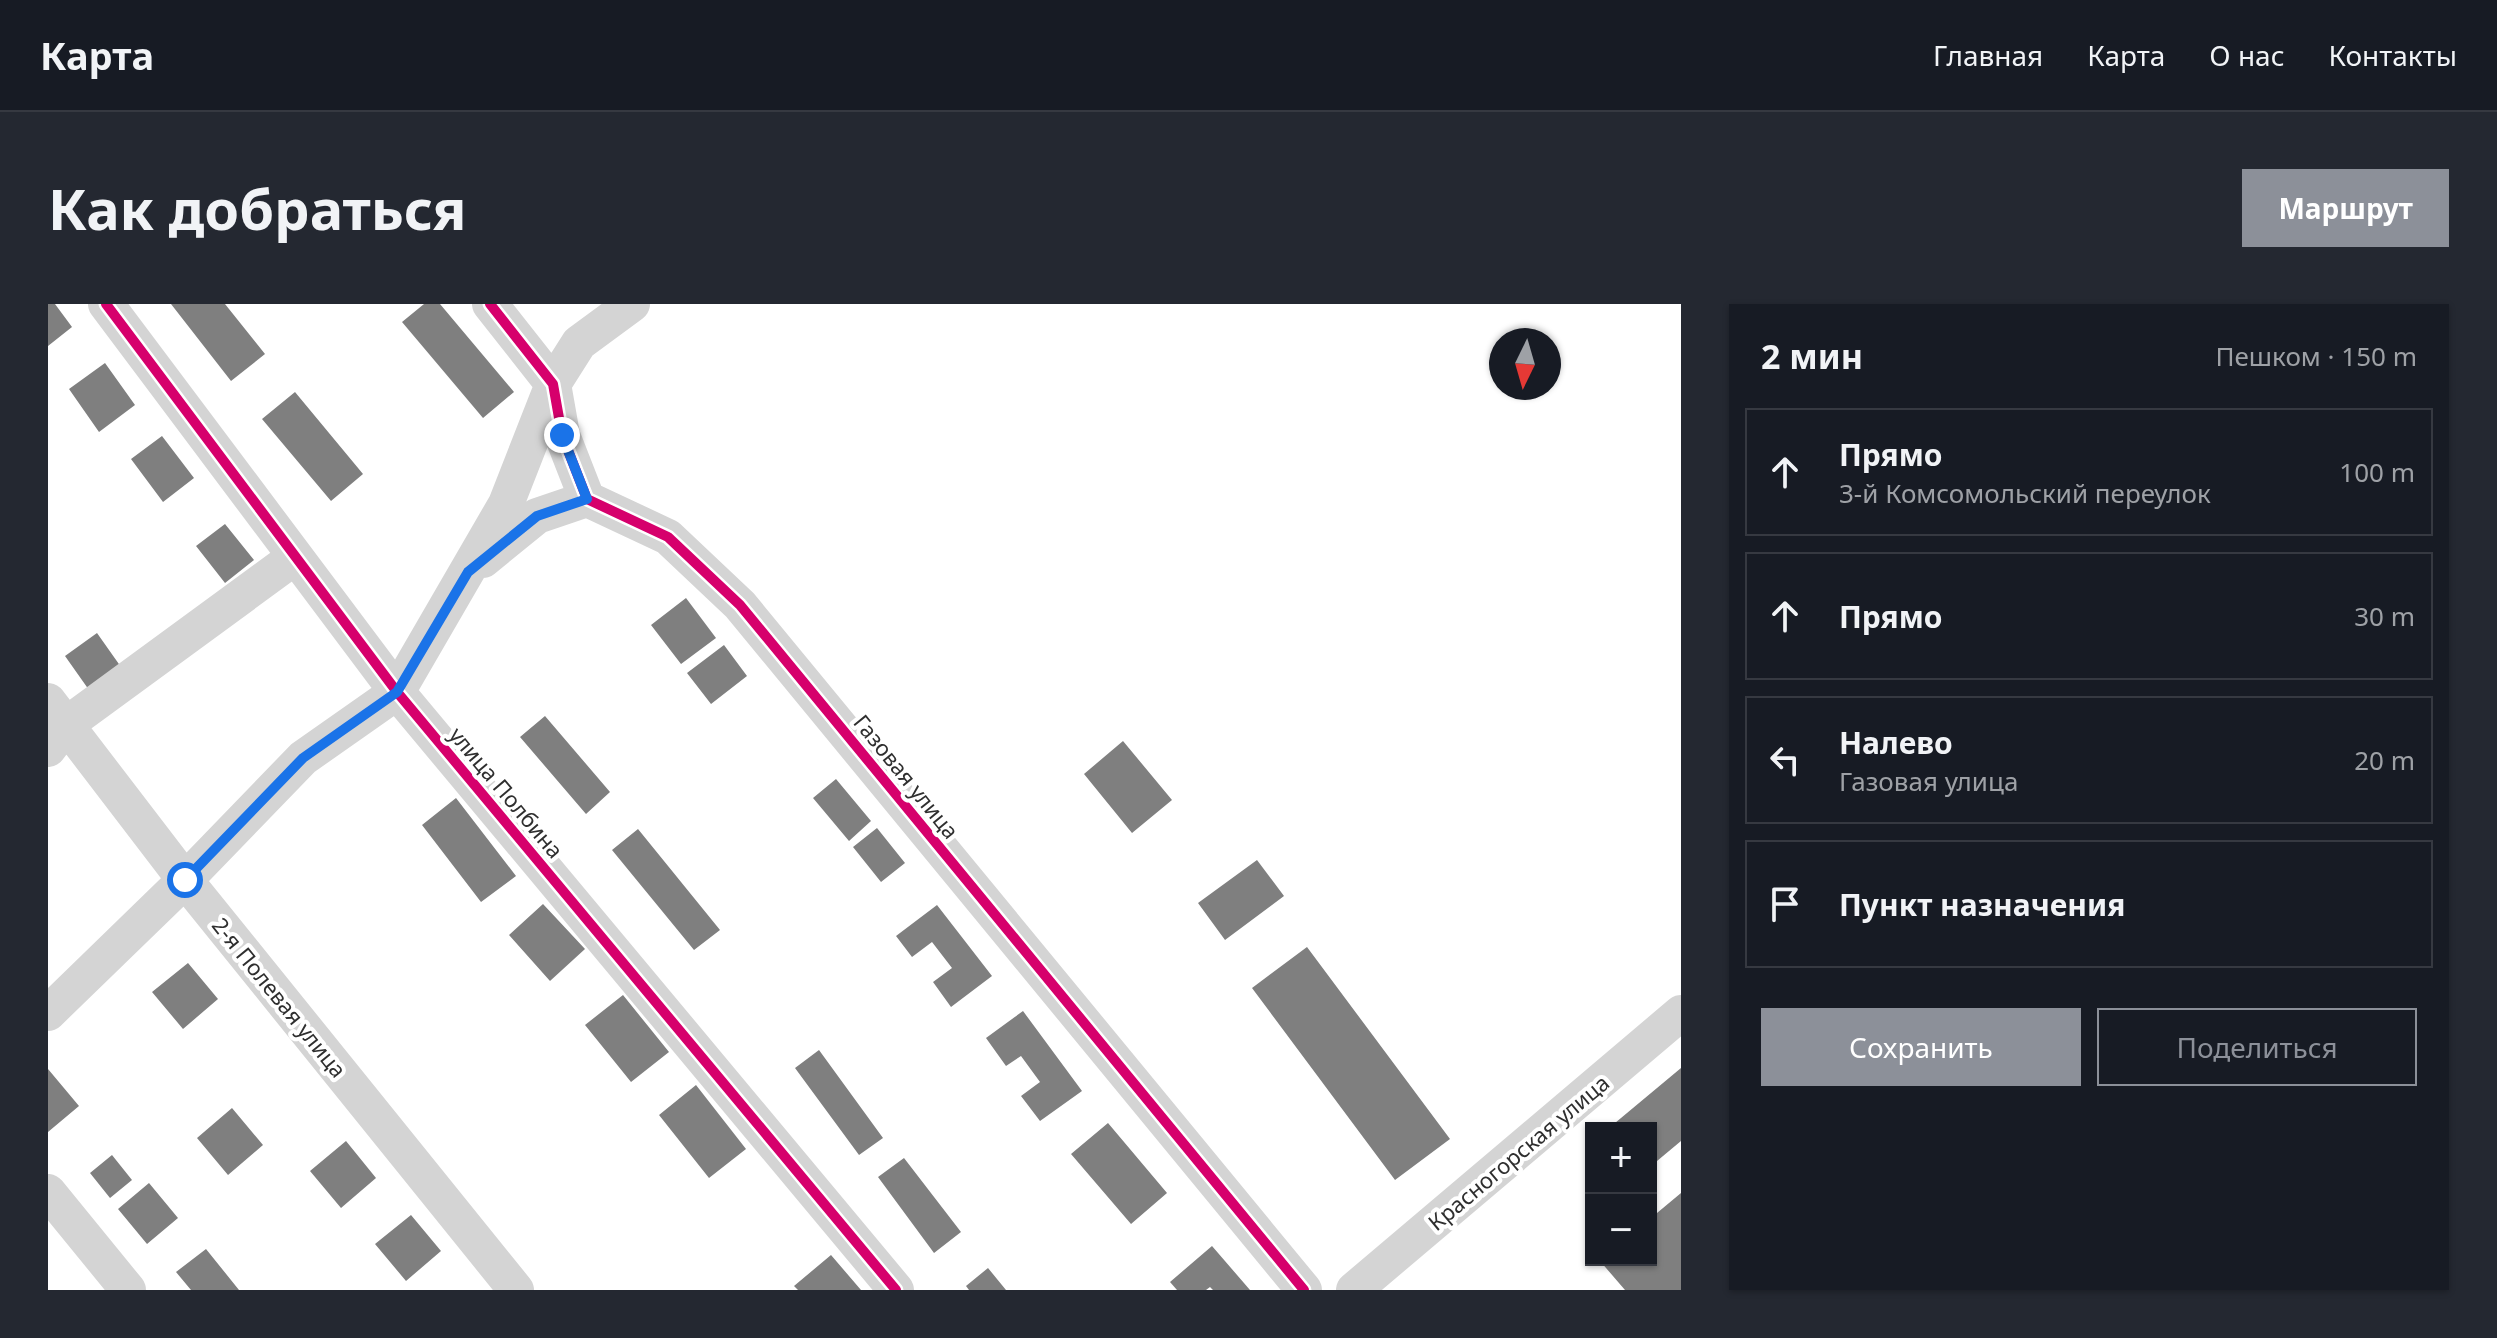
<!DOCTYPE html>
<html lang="ru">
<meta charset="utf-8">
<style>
:root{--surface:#171b24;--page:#242831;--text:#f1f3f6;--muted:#9ea1a6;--line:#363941;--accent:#8c9099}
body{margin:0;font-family:"Noto Sans",sans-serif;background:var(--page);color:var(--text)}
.controls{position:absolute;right:24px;bottom:24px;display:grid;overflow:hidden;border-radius:0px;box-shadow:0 2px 6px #0004}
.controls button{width:72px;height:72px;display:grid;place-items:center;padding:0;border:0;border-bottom:2px solid var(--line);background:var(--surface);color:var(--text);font:40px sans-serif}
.compass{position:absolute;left:1441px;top:24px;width:72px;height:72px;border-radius:50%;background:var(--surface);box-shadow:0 2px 6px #0004;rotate:185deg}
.stop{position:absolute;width:24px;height:24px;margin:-18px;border:6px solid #1a73e8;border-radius:50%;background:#fff}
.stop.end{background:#1a73e8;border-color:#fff;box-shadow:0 2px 8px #0008}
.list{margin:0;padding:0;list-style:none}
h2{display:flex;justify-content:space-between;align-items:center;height:104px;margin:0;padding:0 32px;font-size:34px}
h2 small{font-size:26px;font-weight:400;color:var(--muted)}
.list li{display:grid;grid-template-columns:52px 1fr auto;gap:24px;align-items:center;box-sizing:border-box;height:128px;margin:0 16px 16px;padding:0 16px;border:2px solid var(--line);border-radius:0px}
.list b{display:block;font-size:30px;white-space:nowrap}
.list p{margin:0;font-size:26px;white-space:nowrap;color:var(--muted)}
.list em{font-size:26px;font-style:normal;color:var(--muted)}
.actions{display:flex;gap:16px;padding:24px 32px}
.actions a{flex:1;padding:18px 0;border:2px solid var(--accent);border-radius:0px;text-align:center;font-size:28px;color:var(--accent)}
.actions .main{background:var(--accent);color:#fff}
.icon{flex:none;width:44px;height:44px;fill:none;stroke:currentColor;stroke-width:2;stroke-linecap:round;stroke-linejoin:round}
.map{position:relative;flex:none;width:1633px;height:986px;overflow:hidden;border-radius:0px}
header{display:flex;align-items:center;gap:48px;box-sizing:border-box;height:112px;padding:0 40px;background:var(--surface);border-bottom:2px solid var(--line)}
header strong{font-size:38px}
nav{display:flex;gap:44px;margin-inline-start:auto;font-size:28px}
.intro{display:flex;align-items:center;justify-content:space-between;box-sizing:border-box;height:192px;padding:0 48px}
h1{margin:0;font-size:56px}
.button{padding:20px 36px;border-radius:0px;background:var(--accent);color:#fff;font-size:28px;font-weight:700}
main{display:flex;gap:48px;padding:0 48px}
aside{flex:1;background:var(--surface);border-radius:0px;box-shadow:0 2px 6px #0004}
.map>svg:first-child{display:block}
.building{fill:#7f7f7f}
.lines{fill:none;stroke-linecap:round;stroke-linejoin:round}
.minor{stroke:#d4d4d4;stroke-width:36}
.cycleway-casing{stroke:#fff;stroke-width:15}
.cycleway{stroke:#d6006c;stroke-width:10}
.route{stroke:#1a73e8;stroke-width:10}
.labels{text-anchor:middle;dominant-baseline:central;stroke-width:8;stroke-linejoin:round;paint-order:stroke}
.street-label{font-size:22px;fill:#2f2f2f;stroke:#fff}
</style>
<header>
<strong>Карта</strong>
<nav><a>Главная</a><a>Карта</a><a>О нас</a><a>Контакты</a></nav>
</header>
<div class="intro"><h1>Как добраться</h1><a class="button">Маршрут</a></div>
<main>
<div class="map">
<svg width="1633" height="986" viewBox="0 0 1633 986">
<rect width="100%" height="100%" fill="#fff"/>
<!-- building -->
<path class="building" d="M0 0H7L24 23 0 42Z
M123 0H177L217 50 183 77Z
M376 0H392L466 88 435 114 354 18Z
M57 59 87 101 51 128 21 85Z
M247 88 315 170 283 197 214 115Z
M114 132 146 174 115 198 83 155Z
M177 220 206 256 177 279 148 242Z
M638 294 668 334 633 360 603 321Z
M49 329 73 363 41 386 17 352Z
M676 341 699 372 663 400 639 369Z
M497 412 562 488 538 510 472 433Z
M1075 437 1124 496 1084 529 1036 470Z
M788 475 823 517 801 537 765 494Z
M408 494 468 572 433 598 374 521Z
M829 524 857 559 833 578 805 543Z
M590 525 672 626 646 646 564 546Z
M1209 556 1236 592 1177 636 1150 599Z
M495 600 537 645 502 677 461 631Z
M889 601 944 672 903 703 885 678 904 664 884 638 864 653 848 632Z
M1259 643 1402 835 1347 876 1204 684Z
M140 659 170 695 135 725 104 688Z
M575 691 621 748 583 778 537 721Z
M975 707 1034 787 992 817 973 792 992 778 973 752 958 762 938 734Z
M771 746 835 834 811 851 747 764Z
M1633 764V837L1603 862V824H1561Z
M0 765 31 802 0 828Z
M648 781 698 845 661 874 611 811Z
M184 804 215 841 180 871 149 834Z
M1060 819 1119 889 1083 920 1023 850Z
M298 837 328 874 293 904 262 867Z
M64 851 84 876 62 894 42 869Z
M856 854 913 928 886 949 830 873Z
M101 879 130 914 99 940 70 905Z
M1633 889V986H1577L1552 957 1603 956V914Z
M363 911 393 947 358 977 327 940Z
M1164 942 1202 986H1165L1162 983 1158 986H1129L1122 978Z
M158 945 191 986H143L128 968Z
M783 951 813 986H750L746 982Z
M940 964 958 986H921L918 982Z"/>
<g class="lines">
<!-- minor -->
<path class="minor" d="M58 0 349 388 848 986
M442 0 505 80 514 131 539 195 620 233 692 301 1256 986
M435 256 489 212 539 195
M0 397 137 576 468 986
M0 445 19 420 247 253
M0 709 137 576 255 454 349 388 458 200 505 80 531 39 584 0
M0 888 80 986
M1306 986 1633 709"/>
<defs>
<path id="cycleway" d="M58 0 349 388 848 986
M442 0 505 80 514 131 539 195 620 233 692 301 1256 986"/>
</defs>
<!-- cycleway casing -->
<use href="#cycleway" class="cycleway-casing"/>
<!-- cycleway -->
<use href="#cycleway" class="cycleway"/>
</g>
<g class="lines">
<!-- route -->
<path class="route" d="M137 576 255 454 349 388 420 268 489 212 539 195 514 131"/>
</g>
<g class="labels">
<!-- street labels -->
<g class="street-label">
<text transform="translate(859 472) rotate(51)">Газовая улица</text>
<text transform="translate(459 488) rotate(50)">улица Полбина</text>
<text transform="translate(232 693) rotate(51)">2-я Полевая улица</text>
<text transform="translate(1470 848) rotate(-40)">Красногорская улица</text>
</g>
</g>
</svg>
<div class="controls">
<button>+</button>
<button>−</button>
</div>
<svg class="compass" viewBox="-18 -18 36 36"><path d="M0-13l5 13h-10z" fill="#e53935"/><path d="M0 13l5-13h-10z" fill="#9ea1a6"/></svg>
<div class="stop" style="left:137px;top:576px"></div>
<div class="stop end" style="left:514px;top:131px"></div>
</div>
<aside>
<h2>2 мин<small>Пешком · 150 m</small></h2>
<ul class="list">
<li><svg class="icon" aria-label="ahead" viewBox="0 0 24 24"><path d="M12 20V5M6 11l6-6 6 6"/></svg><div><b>Прямо</b><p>3-й Комсомольский переулок</p></div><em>100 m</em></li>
<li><svg class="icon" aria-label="ahead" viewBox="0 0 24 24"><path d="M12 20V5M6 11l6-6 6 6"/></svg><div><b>Прямо</b></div><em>30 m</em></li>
<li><svg class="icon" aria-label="left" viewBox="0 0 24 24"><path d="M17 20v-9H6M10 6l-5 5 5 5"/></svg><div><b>Налево</b><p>Газовая улица</p></div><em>20 m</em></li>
<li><svg class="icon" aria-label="arrive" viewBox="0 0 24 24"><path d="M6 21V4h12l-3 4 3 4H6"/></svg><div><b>Пункт назначения</b></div></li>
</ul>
<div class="actions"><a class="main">Сохранить</a><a>Поделиться</a></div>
</aside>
</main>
